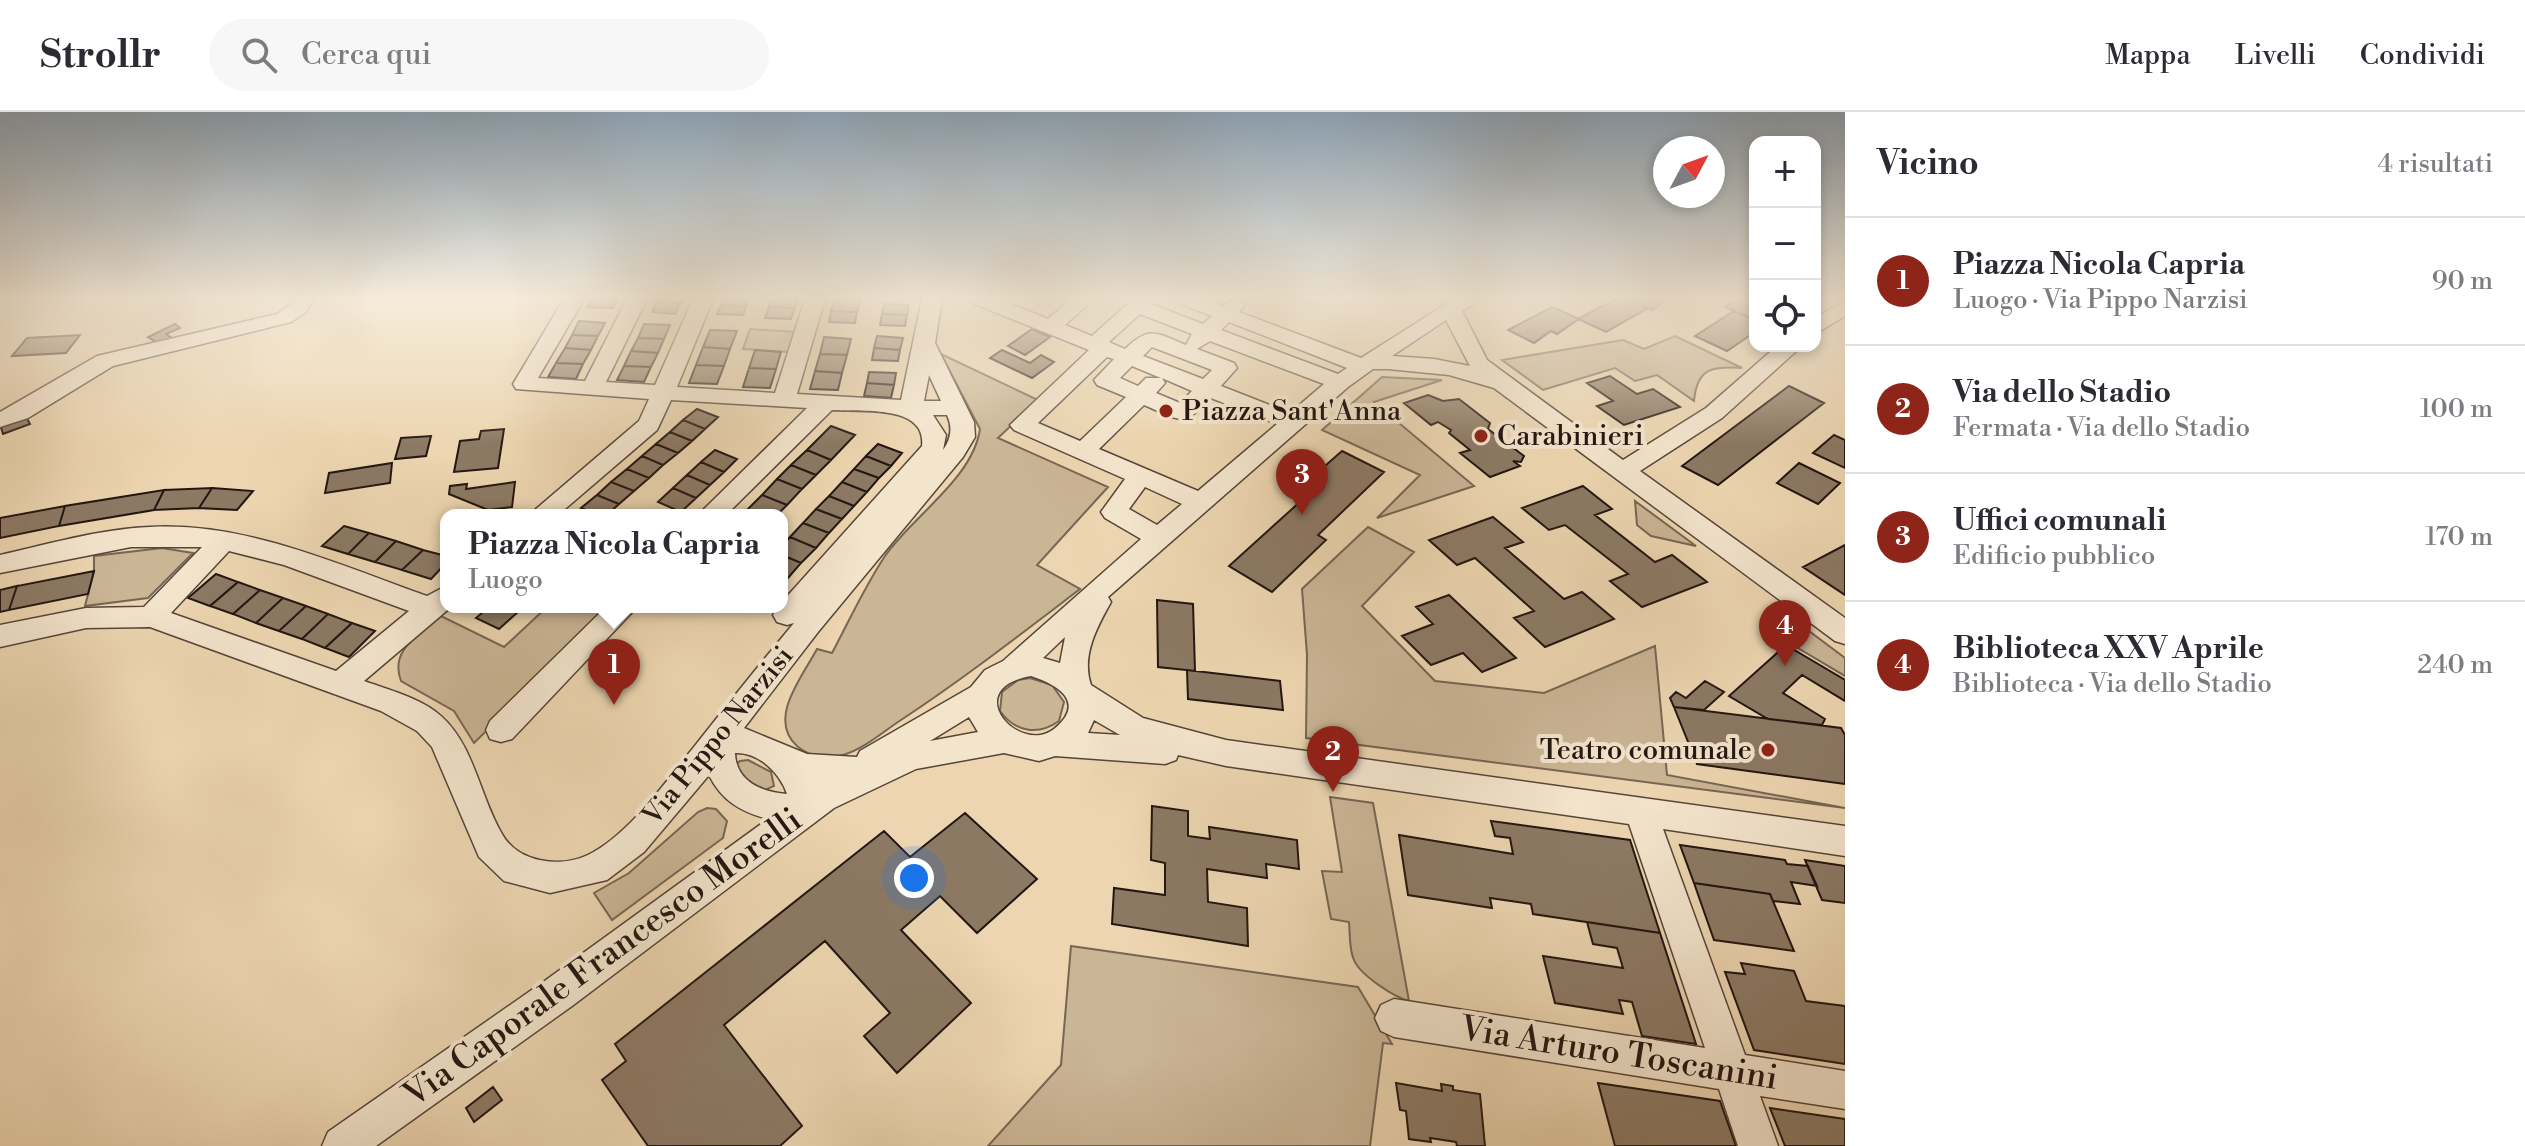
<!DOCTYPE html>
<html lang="it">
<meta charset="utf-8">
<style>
:root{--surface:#fff;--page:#f7f7f7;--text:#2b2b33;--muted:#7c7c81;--line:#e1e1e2;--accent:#8f2418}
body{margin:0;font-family:"Libre Bodoni",serif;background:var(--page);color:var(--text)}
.controls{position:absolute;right:24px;top:24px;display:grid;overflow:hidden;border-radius:16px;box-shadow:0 4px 12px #0003}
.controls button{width:72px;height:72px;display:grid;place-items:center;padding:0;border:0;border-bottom:2px solid var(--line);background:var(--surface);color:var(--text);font:40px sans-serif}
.compass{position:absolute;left:1653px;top:24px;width:72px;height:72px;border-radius:50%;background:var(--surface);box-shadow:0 4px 12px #0003;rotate:49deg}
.you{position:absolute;left:914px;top:766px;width:28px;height:28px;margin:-20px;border:6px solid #fff;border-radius:50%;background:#1a73e8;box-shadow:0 0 0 12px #1a73e833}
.badge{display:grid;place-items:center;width:52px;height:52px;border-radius:50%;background:var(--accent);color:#fff;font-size:26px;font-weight:700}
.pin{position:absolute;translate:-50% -66px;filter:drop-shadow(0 2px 4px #0008)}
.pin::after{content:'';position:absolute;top:42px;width:28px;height:24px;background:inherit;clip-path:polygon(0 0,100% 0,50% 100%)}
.popup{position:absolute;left:440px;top:397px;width:348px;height:104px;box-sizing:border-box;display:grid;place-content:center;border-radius:16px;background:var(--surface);filter:drop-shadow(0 2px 6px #0005);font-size:26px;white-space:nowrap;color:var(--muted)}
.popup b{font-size:30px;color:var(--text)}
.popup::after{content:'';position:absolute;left:50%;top:100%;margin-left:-16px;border:16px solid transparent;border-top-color:var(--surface)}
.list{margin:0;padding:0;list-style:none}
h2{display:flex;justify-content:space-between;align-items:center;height:104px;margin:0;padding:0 32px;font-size:34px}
h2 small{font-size:26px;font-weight:400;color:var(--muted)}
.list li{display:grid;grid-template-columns:52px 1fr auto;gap:24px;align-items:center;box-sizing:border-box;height:128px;padding:0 32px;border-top:2px solid var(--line)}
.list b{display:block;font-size:30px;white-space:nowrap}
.list p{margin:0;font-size:26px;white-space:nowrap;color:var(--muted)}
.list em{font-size:26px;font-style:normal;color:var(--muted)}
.icon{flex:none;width:44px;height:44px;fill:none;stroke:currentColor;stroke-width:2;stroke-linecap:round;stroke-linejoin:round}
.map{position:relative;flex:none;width:1845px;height:1034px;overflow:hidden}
header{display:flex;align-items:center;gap:48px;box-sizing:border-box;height:112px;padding:0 40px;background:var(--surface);border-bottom:2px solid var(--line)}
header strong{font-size:38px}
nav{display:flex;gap:44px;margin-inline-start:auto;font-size:28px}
.search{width:560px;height:72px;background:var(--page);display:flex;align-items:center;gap:20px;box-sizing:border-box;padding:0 28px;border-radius:44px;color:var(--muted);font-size:30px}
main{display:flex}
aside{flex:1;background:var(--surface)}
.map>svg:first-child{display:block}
.green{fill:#cab595;stroke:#766653;stroke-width:2}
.building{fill:#8c7964;stroke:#231611;stroke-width:2}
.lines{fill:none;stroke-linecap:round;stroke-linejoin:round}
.minor-casing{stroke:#554639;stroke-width:3}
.minor{fill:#f3e4cc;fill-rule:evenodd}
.poi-dot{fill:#8f2418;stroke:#f3e4cc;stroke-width:3}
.labels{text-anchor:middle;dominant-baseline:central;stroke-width:8;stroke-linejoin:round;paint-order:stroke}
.poi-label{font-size:28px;fill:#231611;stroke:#f3e4cc;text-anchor:start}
.street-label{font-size:28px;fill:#231611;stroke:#f3e4cc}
.near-street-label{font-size:34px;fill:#231611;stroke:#f3e4cc}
</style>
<header>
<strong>Strollr</strong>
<div class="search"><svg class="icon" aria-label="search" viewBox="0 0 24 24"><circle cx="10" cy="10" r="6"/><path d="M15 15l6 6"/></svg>Cerca qui</div>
<nav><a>Mappa</a><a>Livelli</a><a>Condividi</a></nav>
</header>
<main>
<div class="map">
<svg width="1845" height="1034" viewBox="0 0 1845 1034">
<rect width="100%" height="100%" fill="#ecd5b0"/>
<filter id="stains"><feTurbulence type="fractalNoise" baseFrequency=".0025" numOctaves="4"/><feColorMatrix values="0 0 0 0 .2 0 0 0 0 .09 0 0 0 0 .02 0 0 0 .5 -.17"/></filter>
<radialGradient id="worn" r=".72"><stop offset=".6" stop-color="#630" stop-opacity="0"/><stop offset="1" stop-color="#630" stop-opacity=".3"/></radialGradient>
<!-- green -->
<path class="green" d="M750 217 795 220 789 240 743 237Z
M1675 224 1742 256C1712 254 1697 256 1694 289L1657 263 1635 269 1615 256 1543 278 1502 248 1623 228 1644 237Z
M941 242 1038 288 998 326 1108 375 1037 453 1080 477C1021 522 963 567 901 608 884 619 864 637 843 643 828 647 809 645 797 634 767 607 802 565 817 537L832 541C849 509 865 474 885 444 913 404 973 366 980 317Z
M1382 265 1442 268 1374 290 1474 374 1377 406 1420 363 1322 318Z
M1635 389 1696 434 1651 424 1637 413Z
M1368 415 1414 440 1362 494 1435 569 1544 581 1655 534 1667 663 1845 696 1306 626 1307 543 1302 477Z
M162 436 193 441 148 486 85 494 94 459V444Z
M547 495H594L603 505 474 631 454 599 401 569C389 537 420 523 441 504L504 535Z
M1793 507 1845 546V564L1781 526Z
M1030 566 1052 573 1064 590 1059 609C1038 624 1015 620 1000 599L1002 580 1018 568Z
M748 648 771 660 774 674 763 679 751 675 734 654 740 649Z
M1330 685 1373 691 1409 889C1394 885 1360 863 1354 848 1349 838 1350 821 1349 810L1331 807 1322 759 1342 760Z
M707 696 716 697 727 709 723 726 612 808 594 781 629 761 698 700Z
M1071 834 1358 875 1392 932 1383 931 1370 1034H988L1061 953Z"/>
<!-- building -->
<path class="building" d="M592 187H618L613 196 587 195Z
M723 187H748L746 194 721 193Z
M771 187H797L795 196 769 195Z
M835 187H861L857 200 831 199Z
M1616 187H1628L1648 196 1606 220 1578 207Z
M1628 187H1667L1652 198Z
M1737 187H1755V208L1725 195Z
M657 189 681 190 675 202 652 200Z
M884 192 909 193 907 203 882 202Z
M721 193 746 194 743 203 717 202Z
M769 195 795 196 791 207 765 206Z
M1552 195 1579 207 1557 222 1551 219 1534 231 1508 218Z
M831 199 857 200 855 211 829 210Z
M1734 199 1755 208V220L1727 239 1695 224Z
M882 202 907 203 905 214 880 213Z
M579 209 605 211 598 224 572 223Z
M175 212 180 216 166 222 172 226 159 232 148 225Z
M644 212 670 213 664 227 638 226Z
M1032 217 1050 225 1025 243 1008 234Z
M710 218 737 219 730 237 703 235Z
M80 223 66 241 12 244 27 226Z
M572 223 598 224 591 238 565 236Z
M877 224 903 226 900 238 874 236Z
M824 225 851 227 847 243 820 242Z
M638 226 664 227 658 241 631 239Z
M703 235 730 237 724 254 696 253Z
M565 236 591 238 583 252 556 251Z
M874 236 900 238 898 249 872 248Z
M755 238 781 240 776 257 749 256Z
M1002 238 1030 251 1041 243 1054 250 1032 266 990 246Z
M631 239 658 241 651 255 624 254Z
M820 242 847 243 842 261 815 259Z
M556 251 583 252 576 267 548 265Z
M696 253 724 254 717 272 689 271Z
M624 254 651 255 644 270 617 268Z
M749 256 776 257 770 276 743 275Z
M815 259 842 261 838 278 810 277Z
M869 260 896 261 894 273 867 271Z
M1610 264 1637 282 1653 277 1680 295 1624 313 1597 294 1613 289 1587 271Z
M867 271 894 273 891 286 864 284Z
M1789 274 1824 291 1718 373 1682 354Z
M1428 283 1443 289 1459 287 1490 311 1488 317 1524 344 1521 350 1513 349 1520 354 1490 365 1460 341 1470 338 1449 321 1451 318 1438 310 1431 313 1404 291Z
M697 297 718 305 705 317 683 308Z
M25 303 30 312 3 322 0 312Z
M683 308 705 317 692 329 670 320Z
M831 314 855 323 831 348 807 338Z
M504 317 498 356 454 360 460 329 479 327 481 319Z
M670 320 692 329 678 341 656 332Z
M1834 323 1845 328V356L1813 341Z
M431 324 426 344 395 347 401 326Z
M656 332 678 341 663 353 642 344Z
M878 332 902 341 891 354 866 344Z
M715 338 737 347 724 360 701 350Z
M807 338 831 348 816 363 791 353Z
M1342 339 1384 360 1318 423 1326 428 1272 480 1229 454 1302 388 1292 383Z
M642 344 663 353 649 366 627 357Z
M866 344 891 354 879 366 854 357Z
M701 350 724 360 710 373 687 363Z
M392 351 390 371 325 381 329 361Z
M1799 351 1840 371 1818 392 1777 371Z
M791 353 816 363 802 377 777 367Z
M627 357 649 366 634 379 611 370Z
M854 357 879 366 867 380 842 370Z
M687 363 710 373 696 386 673 376Z
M777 367 802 377 787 393 762 383Z
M515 370 512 395 488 398 449 382 450 374 467 372 466 377Z
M611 370 634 379 619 392 597 383Z
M842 370 867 380 854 394 829 384Z
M1583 374 1612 397 1595 403 1655 450 1672 443 1707 470 1642 495 1610 469 1628 462 1565 413 1549 418 1522 396Z
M212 376 253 379 237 398 199 396Z
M212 376 199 396 154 398 164 378Z
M673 376 696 386 681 400 658 390Z
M164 378 154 398 59 414 65 394Z
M597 383 619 392 607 403H598L581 396Z
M762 383 787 393 777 403H756L746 399Z
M829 384 854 394 842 407 816 397Z
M65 394 59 414 0 426V406Z
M816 397 842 407 829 421 803 411Z
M1493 405 1523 430 1505 436 1564 487 1582 480 1614 507 1545 535 1514 506 1534 499 1475 446 1457 453 1429 428Z
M803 411 829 421 816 436 790 425Z
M344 414 369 421 348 442 322 434Z
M369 421 396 429 375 450 348 442Z
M790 425 816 436 801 451 782 443V433Z
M396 429 423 438 402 458 375 450Z
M1845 433V483L1803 455Z
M423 438 446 444V451L431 467 402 458Z
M782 443 801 451 788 466 782 463Z
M94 459 88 482 9 498 17 474Z
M216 462 238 470 210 494 188 486Z
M238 470 260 478 233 502 210 494Z
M17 474 9 498 0 500V478Z
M260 478 283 486 256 511 233 502Z
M1449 483 1516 546 1482 560 1463 541 1431 553 1402 524 1433 512 1416 495Z
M283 486 306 494 279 519 256 511Z
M1157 488 1193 492 1195 559 1158 555Z
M306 494 328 502 302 527 279 519Z
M489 495H509L518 500 499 517 476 506Z
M328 502 352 511 325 536 302 527Z
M352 511 375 519 349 545 325 536Z
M1786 533 1845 568V589L1802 563 1783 581 1825 607 1822 613 1768 607 1729 584Z
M1187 558 1280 569 1283 598 1188 587Z
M1705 569 1724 580 1704 598 1674 595 1670 586 1676 580 1686 586Z
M1674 595 1841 616 1845 623V672L1697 652Z
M1152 694 1188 699V724L1210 727 1209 715 1297 728 1299 757 1266 752 1267 766 1207 757 1208 790 1247 796 1248 834 1112 812 1114 776 1165 783V751L1151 748Z
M965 701 1037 767 977 821 940 784 901 818 971 891 897 961 864 924 890 901 825 829 724 913 802 1014 780 1034H648L602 968 626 949 615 932 884 719 910 745Z
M1491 709 1630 728 1660 821 1533 802 1531 792 1490 786 1492 796 1408 783 1399 723 1513 742 1510 726 1495 724Z
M1680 733 1785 748 1787 752 1808 754 1817 774 1791 770 1800 792 1773 789 1770 782 1694 771Z
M1805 748 1845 754V791L1822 788Z
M1694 771 1770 782 1794 839 1714 828Z
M1587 810 1660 821 1696 932 1642 924 1632 890 1619 888 1623 902 1555 891 1543 844 1623 856 1617 836 1593 832Z
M1741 851 1794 859 1806 889 1845 894V952L1754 938 1725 860 1745 862Z
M1396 971 1442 979 1441 972 1453 974V978L1480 982 1485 1034H1457L1456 1030 1430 1026 1431 1030 1409 1027 1406 999 1400 998Z
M1598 971 1720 989 1736 1034H1615Z
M493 975 502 988 474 1010 466 996Z
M1770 996 1845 1007V1034H1785Z"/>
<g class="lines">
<defs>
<path id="minor" d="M293 187H313L306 200 291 210 113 254 28 306 0 315V300L97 244 277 202 290 193Z
M564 187H584L538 266 585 269 627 187H647L606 270 655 273 693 187H713L677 275 775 281 805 187H825L797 282 901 288 922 187H942L935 231 974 310 975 325 963 345 818 520 744 616 807 642 857 645 860 639 971 575 985 558 1003 549 1141 427 1105 406 1101 400 1125 367 1014 318 1010 313 1089 238 972 191 969 187H998L1048 207 1071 187H1094L1065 213 1092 224 1133 187H1155L1151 192 1203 212 1212 204 1179 191 1176 187H1205L1222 194 1236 187 1245 193 1239 200 1361 246 1448 191 1456 187H1483L1462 199 1487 248 1623 348 1706 296 1777 234H1802L1722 306 1640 359 1845 506V532L1835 529 1494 276 1449 263 1388 257H1373L1348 275 1108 485 1111 490C1097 515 1081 544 1091 573L1143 606 1226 628 1845 714V744L1663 717 1745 943 1845 959V997L1760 984 1778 1034H1738L1719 977 1394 925 1381 919 1375 906 1381 893 1394 887 1705 936 1629 712 1226 654 1178 643 1176 648 1165 652 1055 644 1039 649 1004 641 916 657 834 696 572 894 376 1034H322L328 1020 546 868 768 707C741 700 722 689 709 663L644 740 607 768 550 781 504 769 479 745 432 635 417 619 381 599 150 515 86 516 0 535V513L86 496 144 495 202 435H131L0 461V443C49 432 100 417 150 415 247 410 339 453 427 484L446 474V495H451L364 569C389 578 421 586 441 604 474 633 480 685 502 722 518 751 560 756 588 743 629 723 666 669 694 635 727 593 760 552 794 511L787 513 777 510 773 503 777 496 782 495V490L922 334C927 292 860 300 832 298L726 403H698L807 296 671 288 657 318 558 403H529L639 309 649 287 516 277 513 272ZM1140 202 1192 222 1186 233C1156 221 1150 213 1125 237L1109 230ZM1446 208 1470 254 1434 247 1392 244ZM1229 210 1347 256 1338 262 1221 218ZM1210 229 1324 272 1290 301 1221 274 1237 256 1234 251 1197 237ZM1152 235 1212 258 1203 267 1143 244ZM1107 245 1114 247 1094 268 1097 273 1126 285 1080 329 1038 311ZM1132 254 1161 266H1146L1138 274 1120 266ZM929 263 941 289H924ZM1162 266 1192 279 1180 291 1156 281 1165 271ZM1211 286 1277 312 1198 379 1099 337 1144 293C1181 308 1182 317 1211 286ZM933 303H947C953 316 951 327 943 338L946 323ZM1145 375 1182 392 1157 413 1129 397ZM229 439 284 453 409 499 336 559 171 501ZM1065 525 1060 551 1043 546ZM1031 564C1058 573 1087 590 1054 617 1020 644 958 577 1031 564ZM969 605 978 620 930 629ZM1094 608 1120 623 1088 621ZM735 641C759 640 780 661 787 682 762 680 736 670 735 641Z
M1845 189V204L1815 222V206Z
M606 495H637L512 627 501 630 490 627 486 618 490 609Z"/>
</defs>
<!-- minor casing -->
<use href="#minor" class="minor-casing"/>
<!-- minor -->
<use href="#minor" class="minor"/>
</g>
<!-- sky -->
<linearGradient id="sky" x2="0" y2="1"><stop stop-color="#8ea7bc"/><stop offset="0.56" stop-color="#f6ecdb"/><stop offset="1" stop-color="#f6ecdb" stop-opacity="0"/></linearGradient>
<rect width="1845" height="332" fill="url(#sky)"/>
<!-- markers -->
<g class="poi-dot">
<circle cx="1166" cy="299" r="8"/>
<circle cx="1481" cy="324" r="8"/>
<circle cx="1768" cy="638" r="8"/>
</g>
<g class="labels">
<!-- poi labels -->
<g class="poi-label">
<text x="1182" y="299">Piazza Sant'Anna</text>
<text x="1497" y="324">Carabinieri</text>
<text x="1752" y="638" text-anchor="end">Teatro comunale</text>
</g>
<!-- street labels -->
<g class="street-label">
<text transform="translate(718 624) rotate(-51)">Via Pippo Narzisi</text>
</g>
<!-- near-street labels -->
<g class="near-street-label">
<text transform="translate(603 846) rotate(-36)">Via Caporale Francesco Morelli</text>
<text transform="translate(1619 942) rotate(9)">Via Arturo Toscanini</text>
</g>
</g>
<rect width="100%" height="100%" filter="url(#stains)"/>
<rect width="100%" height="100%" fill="url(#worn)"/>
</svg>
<div class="controls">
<button>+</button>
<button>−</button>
<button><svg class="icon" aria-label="locate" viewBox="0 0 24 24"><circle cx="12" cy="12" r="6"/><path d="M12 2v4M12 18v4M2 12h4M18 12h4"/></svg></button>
</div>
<svg class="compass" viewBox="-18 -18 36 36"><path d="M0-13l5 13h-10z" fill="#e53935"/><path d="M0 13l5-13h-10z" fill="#7c7c81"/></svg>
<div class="you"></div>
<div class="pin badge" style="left:614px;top:593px">1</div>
<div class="popup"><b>Piazza Nicola Capria</b>Luogo</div>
<div class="pin badge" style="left:1333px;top:680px">2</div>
<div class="pin badge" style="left:1302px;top:403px">3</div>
<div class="pin badge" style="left:1785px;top:554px">4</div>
</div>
<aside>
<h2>Vicino<small>4 risultati</small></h2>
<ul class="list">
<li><span class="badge">1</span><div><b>Piazza Nicola Capria</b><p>Luogo · Via Pippo Narzisi</p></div><em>90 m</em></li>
<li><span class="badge">2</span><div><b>Via dello Stadio</b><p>Fermata · Via dello Stadio</p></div><em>100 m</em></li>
<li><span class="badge">3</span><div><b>Uffici comunali</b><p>Edificio pubblico</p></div><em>170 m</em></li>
<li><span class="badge">4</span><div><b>Biblioteca XXV Aprile</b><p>Biblioteca · Via dello Stadio</p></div><em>240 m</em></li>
</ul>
</aside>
</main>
